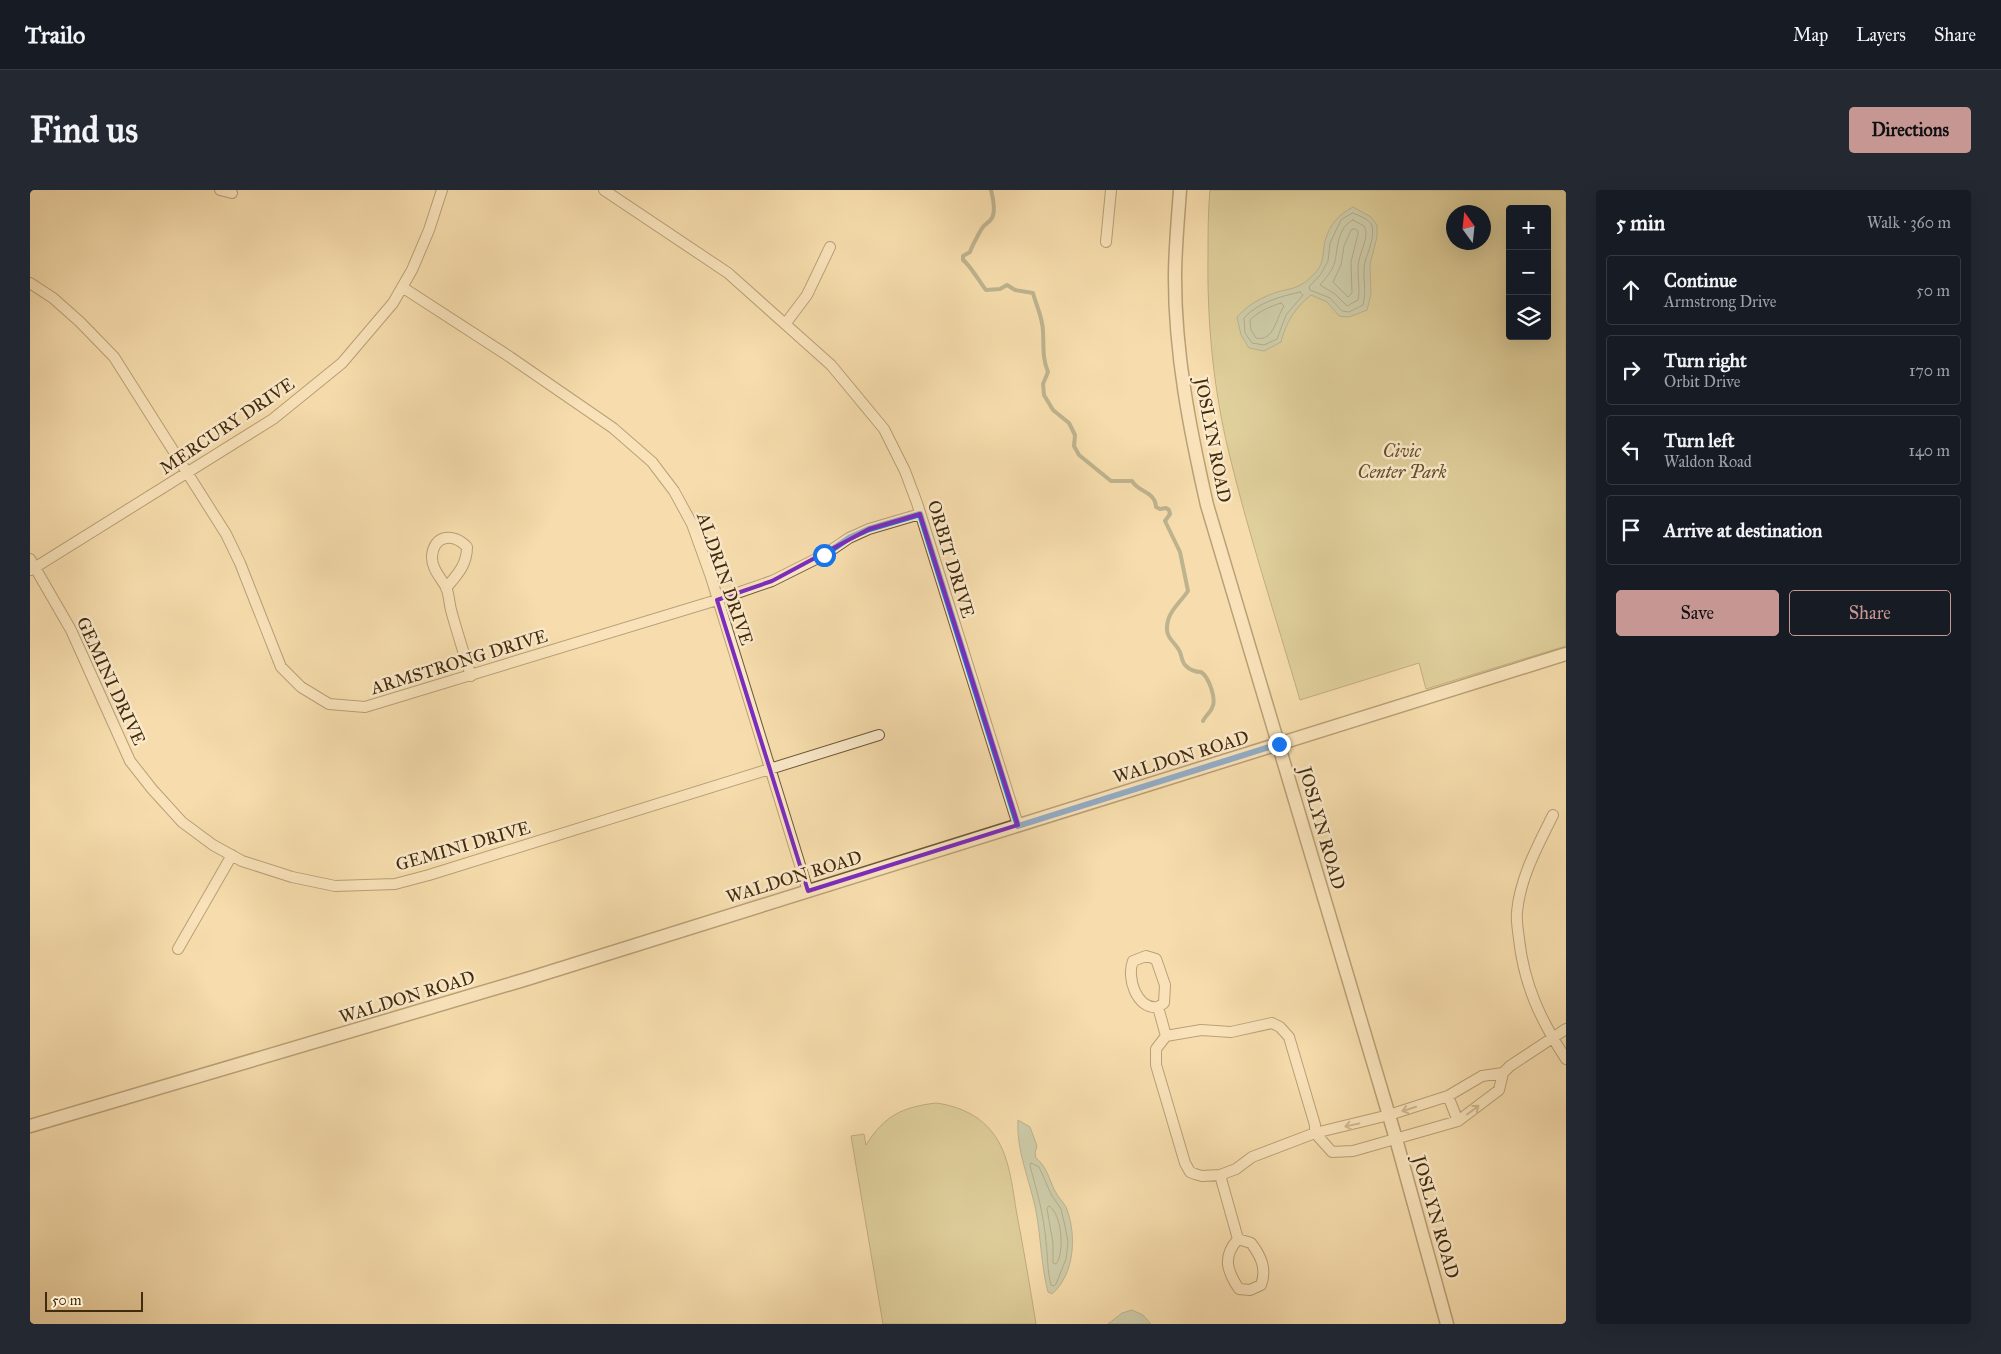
<!DOCTYPE html>
<meta charset="utf-8">
<style>
:root{--surface:#171b24;--page:#242831;--text:#f1f3f6;--muted:#9ea1a6;--line:#363941;--accent:#c59692}
body{margin:0;font-family:"IM FELL Great Primer",serif;background:var(--page);color:var(--text)}
.controls{position:absolute;right:15px;top:15px;display:grid;overflow:hidden;border-radius:5px;box-shadow:0 5px 20px #0002}
.controls button{width:45px;height:45px;display:grid;place-items:center;padding:0;border:0;border-bottom:1px solid var(--line);background:var(--surface);color:var(--text);font:25px sans-serif}
.compass{position:absolute;left:1416px;top:15px;width:45px;height:45px;border-radius:50%;background:var(--surface);box-shadow:0 5px 20px #0002;rotate:345deg}
.scale{position:absolute;left:15px;bottom:12px;width:98px;box-sizing:border-box;padding-left:5px;border:2px solid #412b0d;border-top:0;font-size:14px;line-height:18px;white-space:nowrap;color:#412b0d;-webkit-text-stroke:4px #fae9ca;paint-order:stroke}
.stop{position:absolute;width:15px;height:15px;margin:-11px;border:4px solid #1a73e8;border-radius:50%;background:#fff}
.stop.end{background:#1a73e8;border-color:#fff;box-shadow:0 1px 5px #0008}
.list{margin:0;padding:0;list-style:none}
h2{display:flex;justify-content:space-between;align-items:center;height:65px;margin:0;padding:0 20px;font-size:21px}
h2 small{font-size:16px;font-weight:400;color:var(--muted)}
.list li{display:grid;grid-template-columns:32px 1fr auto;gap:15px;align-items:center;box-sizing:border-box;height:70px;margin:0 10px 10px;padding:0 10px;border:1px solid var(--line);border-radius:5px}
.list b{display:block;font-size:19px;white-space:nowrap}
.list p{margin:0;font-size:16px;white-space:nowrap;color:var(--muted)}
.list em{font-size:16px;font-style:normal;color:var(--muted)}
.actions{display:flex;gap:10px;padding:15px 20px}
.actions a{flex:1;padding:11px 0;border:1px solid var(--accent);border-radius:5px;text-align:center;font-size:18px;color:var(--accent)}
.actions .main{background:var(--accent);color:#111}
.icon{flex:none;width:28px;height:28px;fill:none;stroke:currentColor;stroke-width:2;stroke-linecap:round;stroke-linejoin:round}
.map{position:relative;flex:none;width:1536px;height:1134px;overflow:hidden;border-radius:5px}
header{display:flex;align-items:center;gap:30px;box-sizing:border-box;height:70px;padding:0 25px;background:var(--surface);border-bottom:1px solid var(--line)}
header strong{font-size:24px}
nav{display:flex;gap:28px;margin-inline-start:auto;font-size:18px}
.intro{display:flex;align-items:center;justify-content:space-between;box-sizing:border-box;height:120px;padding:0 30px}
h1{margin:0;font-size:35px}
.button{padding:12px 22px;border-radius:5px;background:var(--accent);color:#111;font-size:18px;font-weight:700}
main{display:flex;gap:30px;padding:0 30px}
aside{flex:1;background:var(--surface);border-radius:5px;box-shadow:0 5px 20px #0002}
.map>svg:first-child{display:block}
.green{fill:#c2bf86;stroke:#82754a;fill-rule:evenodd}
.water{fill:#9dbcab;stroke:#78826c}
.lines{fill:none;stroke-linecap:round;stroke-linejoin:round}
.shore{stroke:#6f745c;stroke-width:1}
.stream{stroke:#78826c;stroke-width:4}
.minor-casing{stroke:#6e5835;stroke-width:12}
.tertiary-casing{stroke:#6e5835;stroke-width:15}
.minor{stroke:#fae9ca;stroke-width:10}
.tertiary{stroke:#fae9ca;stroke-width:12}
.oneway{stroke:#9e8a6c}
.route{stroke:#1a73e8;stroke-width:6}
.marked{fill:none;stroke:#7b2cbf;stroke-width:4;stroke-linejoin:round}
.labels{text-anchor:middle;dominant-baseline:central;stroke-width:5;stroke-linejoin:round;paint-order:stroke}
.street-label{font-size:18px;fill:#412b0d;stroke:#fae9ca}
.park-label{font-size:18px;font-style:italic;fill:#61502b;stroke:#fae9ca}
</style>
<header>
<strong>Trailo</strong>
<nav><a>Map</a><a>Layers</a><a>Share</a></nav>
</header>
<div class="intro"><h1>Find us</h1><a class="button">Directions</a></div>
<main>
<div class="map">
<svg width="1536" height="1134" viewBox="0 0 1536 1134">
<rect width="100%" height="100%" fill="#f7ddad"/>
<filter id="stains"><feTurbulence type="fractalNoise" baseFrequency=".004" numOctaves="4"/><feColorMatrix values="0 0 0 0 .2 0 0 0 0 .09 0 0 0 0 .02 0 0 0 .5 -.17"/></filter>
<radialGradient id="worn" r=".72"><stop offset=".6" stop-color="#630" stop-opacity="0"/><stop offset="1" stop-color="#630" stop-opacity=".3"/></radialGradient>
<!-- green -->
<path class="green" d="M1180 0H1536V456L1396 499 1389 473 1270 510C1246 428 1219 346 1199 263 1183 198 1177 130 1178 64 1178 43 1178 21 1180 0ZM1480 19H1517V146H1480ZM1424 22H1454V52H1424Z
M906 913C927 916 948 924 962 942 980 964 982 997 987 1025 994 1061 1000 1097 1006 1134H853L821 946 834 944 836 955C854 926 872 917 906 913Z"/>
<!-- water -->
<path class="water" d="M1323 17 1341 27 1347 35V47L1340 74 1341 104 1337 120 1319 127 1309 126 1297 112 1281 105C1265 118 1256 132 1251 152L1234 161 1219 158 1211 145 1207 127C1216 118 1223 112 1235 107 1256 96 1266 104 1285 83 1295 73 1292 63 1295 51 1300 34 1308 25 1323 17Z
M988 930 1000 937 1007 956 1005 963 1006 968C1017 977 1019 989 1025 1001 1028 1007 1033 1012 1036 1017 1047 1044 1045 1084 1022 1104L1018 1102C1011 1075 1011 1048 1006 1021 1000 991 986 960 988 930Z
M1102 1120 1113 1125 1121 1134H1078L1092 1123Z"/>
<g class="lines">
<!-- shore -->
<path class="shore" d="M1323 23C1329 26 1340 29 1342 36 1345 47 1338 61 1335 72 1332 86 1337 100 1333 115L1319 122 1312 121 1300 108 1280 100 1279 97 1291 84 1298 71 1300 53 1311 30Z
M1323 30 1334 36C1340 45 1331 60 1329 70 1326 84 1331 97 1328 110L1317 116 1305 104 1290 95C1296 88 1303 80 1305 71 1308 57 1307 38 1323 30Z
M1325 39 1328 41V44L1321 72 1322 103 1318 107 1303 92 1311 75 1314 56 1321 40Z
M1270 102 1273 105 1256 125 1247 149 1234 155 1222 153 1215 143 1214 128C1229 112 1249 107 1270 102Z
M1251 113 1254 116C1246 128 1244 152 1226 148L1221 140 1220 130C1229 121 1239 117 1251 113Z
M1001 973 1009 977 1021 1004 1031 1019 1035 1036 1038 1052 1036 1069 1026 1094 1024 1096 1021 1095C1017 1080 1018 1067 1016 1052 1014 1026 1007 1001 1000 976Z
M1019 1016C1032 1023 1035 1063 1026 1074L1023 1073V1053L1017 1019Z"/>
<!-- stream -->
<path class="stream" d="M961 0C963 8 966 21 962 28 960 32 955 34 953 37 951 39 941 58 940 62L933 66V70C940 75 949 91 956 100L970 99 977 95 985 100 1003 103C1006 115 1013 128 1013 142 1014 156 1012 168 1018 182L1013 194 1014 205 1023 220 1039 233 1045 245 1044 256 1049 265 1081 291H1102C1109 303 1125 301 1126 317L1130 319 1136 318 1139 320 1140 324 1135 331 1150 362 1158 401C1150 413 1137 422 1137 438 1136 448 1146 453 1150 462 1152 467 1152 473 1156 476 1160 480 1165 482 1171 482 1179 487 1187 510 1182 518 1180 523 1175 526 1173 531"/>
<defs>
<path id="minor" d="M190 0 202 3
M574 0 698 83 801 175 854 239 875 281 887 313 988 635
M1076 52 1081 0
M0 93 23 108 50 132 84 167 196 344 210 373 251 477 271 497 299 514 335 517 687 410 742 391 794 365 819 348 839 339 890 324
M372 97 480 167 583 238 622 272 644 301 662 334 681 387 778 701
M756 133 777 105 800 57
M0 369 41 440 100 571 122 599 152 632 183 655 212 671 262 687 305 696 365 694 399 685 849 545
M1 380 243 229 312 173 363 113 382 80 399 40 412 0
M416 398C427 385 437 375 437 357 424 343 404 344 402 366 401 378 411 388 416 397 419 404 419 412 421 420 427 442 434 464 441 486
M1523 625C1508 655 1490 688 1487 722 1486 730 1488 740 1489 749 1494 795 1511 831 1536 869
M148 759 202 665
M1128 817C1107 820 1096 788 1103 771L1116 766 1126 769 1135 795 1134 813 1128 817 1136 846 1126 859V875L1155 973 1160 982 1165 984 1172 986 1190 985 1206 979 1222 967 1285 943 1359 925 1418 906 1452 886 1473 883
M1136 846 1171 840 1201 842 1242 833 1250 837 1259 847 1285 935V943
M1418 906 1428 931
M1285 943 1302 962 1323 961 1428 931 1469 900 1473 883 1480 876 1536 839
M1190 985 1208 1049C1192 1067 1197 1081 1209 1099L1220 1100 1231 1095C1237 1079 1231 1066 1221 1053L1208 1049"/>
<path id="tertiary" d="M1150 0C1148 29 1145 59 1145 88 1145 165 1160 240 1177 315L1366 949 1417 1134
M0 936 497 789 1536 464"/>
</defs>
<!-- minor casing -->
<use href="#minor" class="minor-casing"/>
<!-- tertiary casing -->
<use href="#tertiary" class="tertiary-casing"/>
<!-- minor -->
<use href="#minor" class="minor"/>
<!-- tertiary -->
<use href="#tertiary" class="tertiary"/>
</g>
<!-- one-way arrows -->
<defs><path id="oneway-shaft" d="M-6 0H5M1.5-3L5.5 0L1.5 3" fill="none" stroke-width="1.6" stroke-linecap="round" stroke-linejoin="round" transform="scale(1.25)"/></defs>
<g class="oneway">
<use href="#oneway-shaft" transform="translate(1379 919) rotate(162)"/>
<use href="#oneway-shaft" transform="translate(1443 920) rotate(-37)"/>
<use href="#oneway-shaft" transform="translate(1322 935) rotate(169)"/>
</g>
<g class="lines">
<!-- route -->
<path class="route" d="M794 365 819 348 839 339 890 324 988 636 1249 554"/>
</g>
<!-- marked area -->
<path d="M0 0H1536V1134H0ZM890 324 988 635 778 701 687 410 742 391 839 339Z" fill="#f7ddad" fill-opacity=".55" fill-rule="evenodd"/>
<path class="marked" d="M890 324 988 635 778 701 687 410 742 391 839 339Z"/>
<g class="labels">
<!-- street labels -->
<g class="street-label">
<text transform="translate(197 236) rotate(-34)">MERCURY DRIVE</text>
<text transform="translate(1183 250) rotate(79)">JOSLYN ROAD</text>
<text transform="translate(921 369) rotate(73)">ORBIT DRIVE</text>
<text transform="translate(695 389) rotate(71)">ALDRIN DRIVE</text>
<text transform="translate(429 472) rotate(-17)">ARMSTRONG DRIVE</text>
<text transform="translate(81 491) rotate(65)">GEMINI DRIVE</text>
<text transform="translate(1151 567) rotate(-17)">WALDON ROAD</text>
<text transform="translate(1292 638) rotate(74)">JOSLYN ROAD</text>
<text transform="translate(433 656) rotate(-16)">GEMINI DRIVE</text>
<text transform="translate(764 687) rotate(-17)">WALDON ROAD</text>
<text transform="translate(377 807) rotate(-17)">WALDON ROAD</text>
<text transform="translate(1406 1027) rotate(74)">JOSLYN ROAD</text>
</g>
<!-- park labels -->
<g class="park-label">
<text x="1372" y="261">Civic<tspan x="1372" dy="21">Center Park</tspan></text>
</g>
</g>
<rect width="100%" height="100%" filter="url(#stains)"/>
<rect width="100%" height="100%" fill="url(#worn)"/>
</svg>
<div class="controls">
<button>+</button>
<button>−</button>
<button><svg class="icon" aria-label="layers" viewBox="0 0 24 24"><path d="M12 4l9 5-9 5-9-5zM3 14l9 5 9-5"/></svg></button>
</div>
<svg class="compass" viewBox="-18 -18 36 36"><path d="M0-13l5 13h-10z" fill="#e53935"/><path d="M0 13l5-13h-10z" fill="#9ea1a6"/></svg>
<div class="scale">50 m</div>
<div class="stop" style="left:794px;top:365px"></div>
<div class="stop end" style="left:1249px;top:554px"></div>
</div>
<aside>
<h2>5 min<small>Walk · 360 m</small></h2>
<ul class="list">
<li><svg class="icon" aria-label="ahead" viewBox="0 0 24 24"><path d="M12 20V5M6 11l6-6 6 6"/></svg><div><b>Continue</b><p>Armstrong Drive</p></div><em>50 m</em></li>
<li><svg class="icon" aria-label="right" viewBox="0 0 24 24"><path d="M7 20v-9h11M14 6l5 5-5 5"/></svg><div><b>Turn right</b><p>Orbit Drive</p></div><em>170 m</em></li>
<li><svg class="icon" aria-label="left" viewBox="0 0 24 24"><path d="M17 20v-9H6M10 6l-5 5 5 5"/></svg><div><b>Turn left</b><p>Waldon Road</p></div><em>140 m</em></li>
<li><svg class="icon" aria-label="arrive" viewBox="0 0 24 24"><path d="M6 21V4h12l-3 4 3 4H6"/></svg><div><b>Arrive at destination</b></div></li>
</ul>
<div class="actions"><a class="main">Save</a><a>Share</a></div>
</aside>
</main>
